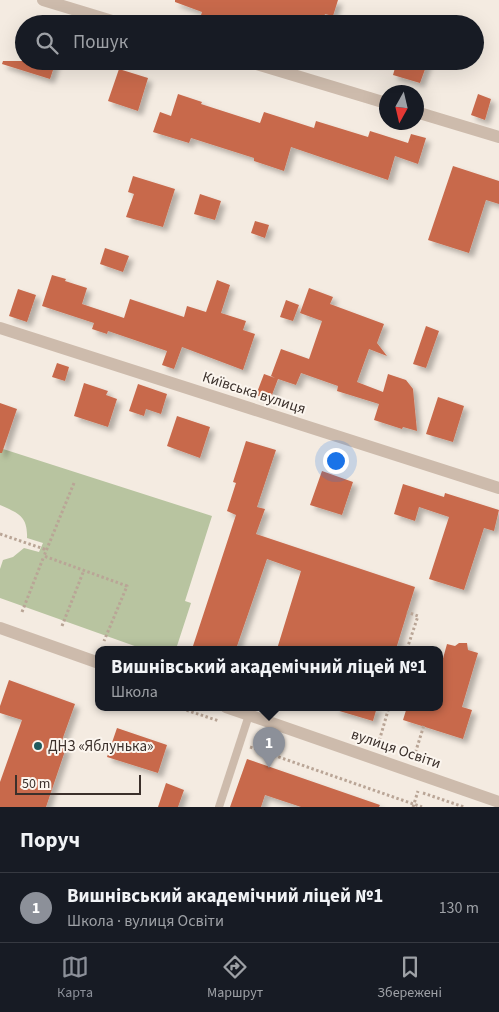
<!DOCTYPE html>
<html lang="uk">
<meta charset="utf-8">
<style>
:root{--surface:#171b24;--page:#242831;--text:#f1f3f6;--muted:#9ea1a6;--line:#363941;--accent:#8c9099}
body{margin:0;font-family:"Source Sans 3",sans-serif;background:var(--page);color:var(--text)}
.compass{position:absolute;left:379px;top:85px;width:45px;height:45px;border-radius:50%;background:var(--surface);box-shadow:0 5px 20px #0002;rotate:188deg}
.scale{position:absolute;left:15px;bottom:12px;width:126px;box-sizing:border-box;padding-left:5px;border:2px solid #3b302b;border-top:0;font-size:14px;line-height:18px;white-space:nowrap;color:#3b302b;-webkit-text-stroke:4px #fbf5ee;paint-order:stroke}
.you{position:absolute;left:335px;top:460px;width:18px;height:18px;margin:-12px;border:4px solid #fff;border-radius:50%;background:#1a73e8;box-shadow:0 0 0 8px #1a73e833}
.badge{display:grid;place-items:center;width:32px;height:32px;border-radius:50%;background:var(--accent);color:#fff;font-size:16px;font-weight:700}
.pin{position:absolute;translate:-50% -41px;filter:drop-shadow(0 1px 2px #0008)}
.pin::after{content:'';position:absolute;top:26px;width:18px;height:15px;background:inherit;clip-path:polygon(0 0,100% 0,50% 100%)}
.popup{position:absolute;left:95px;top:646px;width:348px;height:65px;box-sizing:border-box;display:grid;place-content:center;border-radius:10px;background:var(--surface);filter:drop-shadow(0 1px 4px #0005);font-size:16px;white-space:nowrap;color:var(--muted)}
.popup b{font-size:19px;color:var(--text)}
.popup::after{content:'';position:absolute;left:50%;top:100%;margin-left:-10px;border:10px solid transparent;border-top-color:var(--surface)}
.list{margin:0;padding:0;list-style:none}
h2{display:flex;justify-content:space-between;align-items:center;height:65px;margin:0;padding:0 20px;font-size:21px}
h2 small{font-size:16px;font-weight:400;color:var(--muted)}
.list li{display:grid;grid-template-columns:32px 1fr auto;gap:15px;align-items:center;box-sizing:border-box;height:70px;padding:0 20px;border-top:1px solid var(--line)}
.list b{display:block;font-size:19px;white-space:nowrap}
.list p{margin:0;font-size:16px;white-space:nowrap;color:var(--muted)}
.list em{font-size:16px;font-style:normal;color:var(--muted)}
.icon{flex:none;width:28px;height:28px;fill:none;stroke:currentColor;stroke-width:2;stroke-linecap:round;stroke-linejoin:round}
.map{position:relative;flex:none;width:499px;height:807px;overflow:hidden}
.search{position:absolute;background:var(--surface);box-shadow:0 5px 20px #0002;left:15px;right:15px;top:15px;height:55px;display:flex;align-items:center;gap:12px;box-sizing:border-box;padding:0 18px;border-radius:28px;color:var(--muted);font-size:19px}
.sheet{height:135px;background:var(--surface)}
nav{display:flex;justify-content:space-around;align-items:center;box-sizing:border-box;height:70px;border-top:1px solid var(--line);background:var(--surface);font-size:14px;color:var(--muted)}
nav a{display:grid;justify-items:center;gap:2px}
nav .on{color:var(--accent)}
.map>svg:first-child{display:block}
.green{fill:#b8c4a0}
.building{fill:#c8694b;filter:url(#shadow)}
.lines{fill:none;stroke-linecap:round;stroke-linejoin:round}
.path{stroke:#b9a596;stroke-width:3;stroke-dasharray:2.5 2.5;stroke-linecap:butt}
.service{stroke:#cdbbac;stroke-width:8}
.minor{stroke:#cdbbac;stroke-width:12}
.poi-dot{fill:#1f5a5e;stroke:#fbf5ee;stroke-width:2}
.labels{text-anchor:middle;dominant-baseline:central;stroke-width:4;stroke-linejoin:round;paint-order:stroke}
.street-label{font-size:15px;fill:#3b302b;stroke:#fbf5ee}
.poi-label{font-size:15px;fill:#3b302b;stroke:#fbf5ee;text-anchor:start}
</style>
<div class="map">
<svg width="499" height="807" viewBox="0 0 499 807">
<defs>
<filter id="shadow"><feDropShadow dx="4.5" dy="4.5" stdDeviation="2.5" flood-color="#0004"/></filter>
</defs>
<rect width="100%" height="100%" fill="#f4ebe1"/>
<!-- green -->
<path class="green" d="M0 448 212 516 185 601 191 603 176 649H143L0 598V569L3 560 13 557 24 548 39 552 43 543 27 538C28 516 18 513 0 505Z"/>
<!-- building -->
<path class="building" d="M175 0H338L333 16 325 14 322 24H209L199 21 202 12 175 2Z
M3 61H56L50 79 2 64Z
M397 61H428L420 83 393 75Z
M119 69 148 78 138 111 108 101Z
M178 94 202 102 201 104 260 123 264 112 314 128 316 121 368 137 370 131 408 143 411 134 426 138 418 164 395 156 388 180 291 147 284 171 254 161V158L191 138 189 143 153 132 160 112 171 116Z
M478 94 491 99 485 120 471 115Z
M453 166 499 181V204L486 200 469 253 428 240Z
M133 176 175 189 163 227 126 217 134 194 128 192Z
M200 194 221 201 215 220 194 214Z
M255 221 269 225 265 238 251 233Z
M105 248 129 256 123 272 100 264Z
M52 275 66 279 65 281 87 288 82 304 124 318 130 299 184 317 187 306 206 312 217 280 230 285 221 313 246 321 243 330 255 334 243 370 182 347 174 369 162 365 167 351 108 331 107 334 92 329 94 323 42 306Z
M309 288 333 297 330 304 384 324 377 343 387 356 369 349 357 382 383 392 388 374 406 380 413 389 417 431 403 427 402 429 374 420 379 404 337 391 338 386 301 373 296 385 278 379 270 400 256 395 264 374 275 378 271 376 281 349 309 359 322 321 300 313Z
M18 289 36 295 27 322 9 316Z
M286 300 299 305 293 321 280 317Z
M426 326 439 331 426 368 413 364Z
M57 363 69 367 65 381 52 377Z
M84 383 108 391 106 395 117 399 108 427 74 416Z
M138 384 167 394 161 414 146 409 144 416 129 411Z
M438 397 464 406 453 442 426 434Z
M0 403 17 409 2 453H0Z
M177 416 210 427 200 458 167 446Z
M246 441 276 450 257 507 265 509 256 534 415 587 396 649H277L301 571 267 559 236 649H192L236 515 227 511 236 483 233 482Z
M322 471 353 482 342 515 310 505Z
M403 484 444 497 445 493 499 510 494 531 484 528 464 590 429 579 449 517 419 507 415 521 394 514Z
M459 643H467L468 650 478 653 462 707 472 710 463 739 403 720 407 707H439V673L447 644 455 646Z
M9 680 75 704 60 746 66 748 46 807H0V782L22 720 0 713V706Z
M336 707H377L373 721 336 710Z
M117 728 167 745 158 773 107 757Z
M247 759 380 805 379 807H301L265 795 261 807H230Z
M166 783 184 790 178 807H158Z"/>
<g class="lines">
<!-- path -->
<path class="path" d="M74 483 44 556 127 586 104 641
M0 534 47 550
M22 612 44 556
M62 626 84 570
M407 649 418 616 407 612
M177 707 219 721
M378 745 389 707
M250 747 422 807
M414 757 424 725
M423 793 464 807
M413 807 418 791"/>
<!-- service -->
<path class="service" d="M219 807 249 715"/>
<!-- minor -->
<path class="minor" d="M43 0 122 24
M247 61 386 103
M416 112 499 137
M0 328 499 488
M0 628 99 663
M226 707 499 802"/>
</g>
<!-- markers -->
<circle class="poi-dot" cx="38" cy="746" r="5"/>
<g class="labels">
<!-- street labels -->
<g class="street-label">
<text transform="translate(254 393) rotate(18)">Київська вулиця</text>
<text transform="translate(396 749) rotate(19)">вулиця Освіти</text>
</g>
<!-- poi labels -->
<g class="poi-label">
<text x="48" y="746">ДНЗ «Яблунька»</text>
</g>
</g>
</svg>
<svg class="compass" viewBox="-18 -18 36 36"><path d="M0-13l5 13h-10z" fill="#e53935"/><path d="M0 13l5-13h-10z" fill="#9ea1a6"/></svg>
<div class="scale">50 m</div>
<div class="you"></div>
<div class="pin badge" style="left:269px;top:768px">1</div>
<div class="popup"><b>Вишнівський академічний ліцей №1</b>Школа</div>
<div class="search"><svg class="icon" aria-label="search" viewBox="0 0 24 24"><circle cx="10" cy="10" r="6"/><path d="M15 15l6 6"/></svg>Пошук</div>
</div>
<section class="sheet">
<h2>Поруч<small></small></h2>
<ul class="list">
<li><span class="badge">1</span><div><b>Вишнівський академічний ліцей №1</b><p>Школа · вулиця Освіти</p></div><em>130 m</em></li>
</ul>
</section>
<nav>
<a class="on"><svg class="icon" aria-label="map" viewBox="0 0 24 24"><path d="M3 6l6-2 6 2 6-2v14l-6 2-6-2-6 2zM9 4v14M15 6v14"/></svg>Карта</a>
<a><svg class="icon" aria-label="directions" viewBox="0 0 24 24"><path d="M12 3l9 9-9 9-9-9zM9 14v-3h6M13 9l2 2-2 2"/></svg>Маршрут</a>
<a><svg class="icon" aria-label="saved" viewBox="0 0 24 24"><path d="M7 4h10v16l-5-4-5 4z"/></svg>Збережені</a>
</nav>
